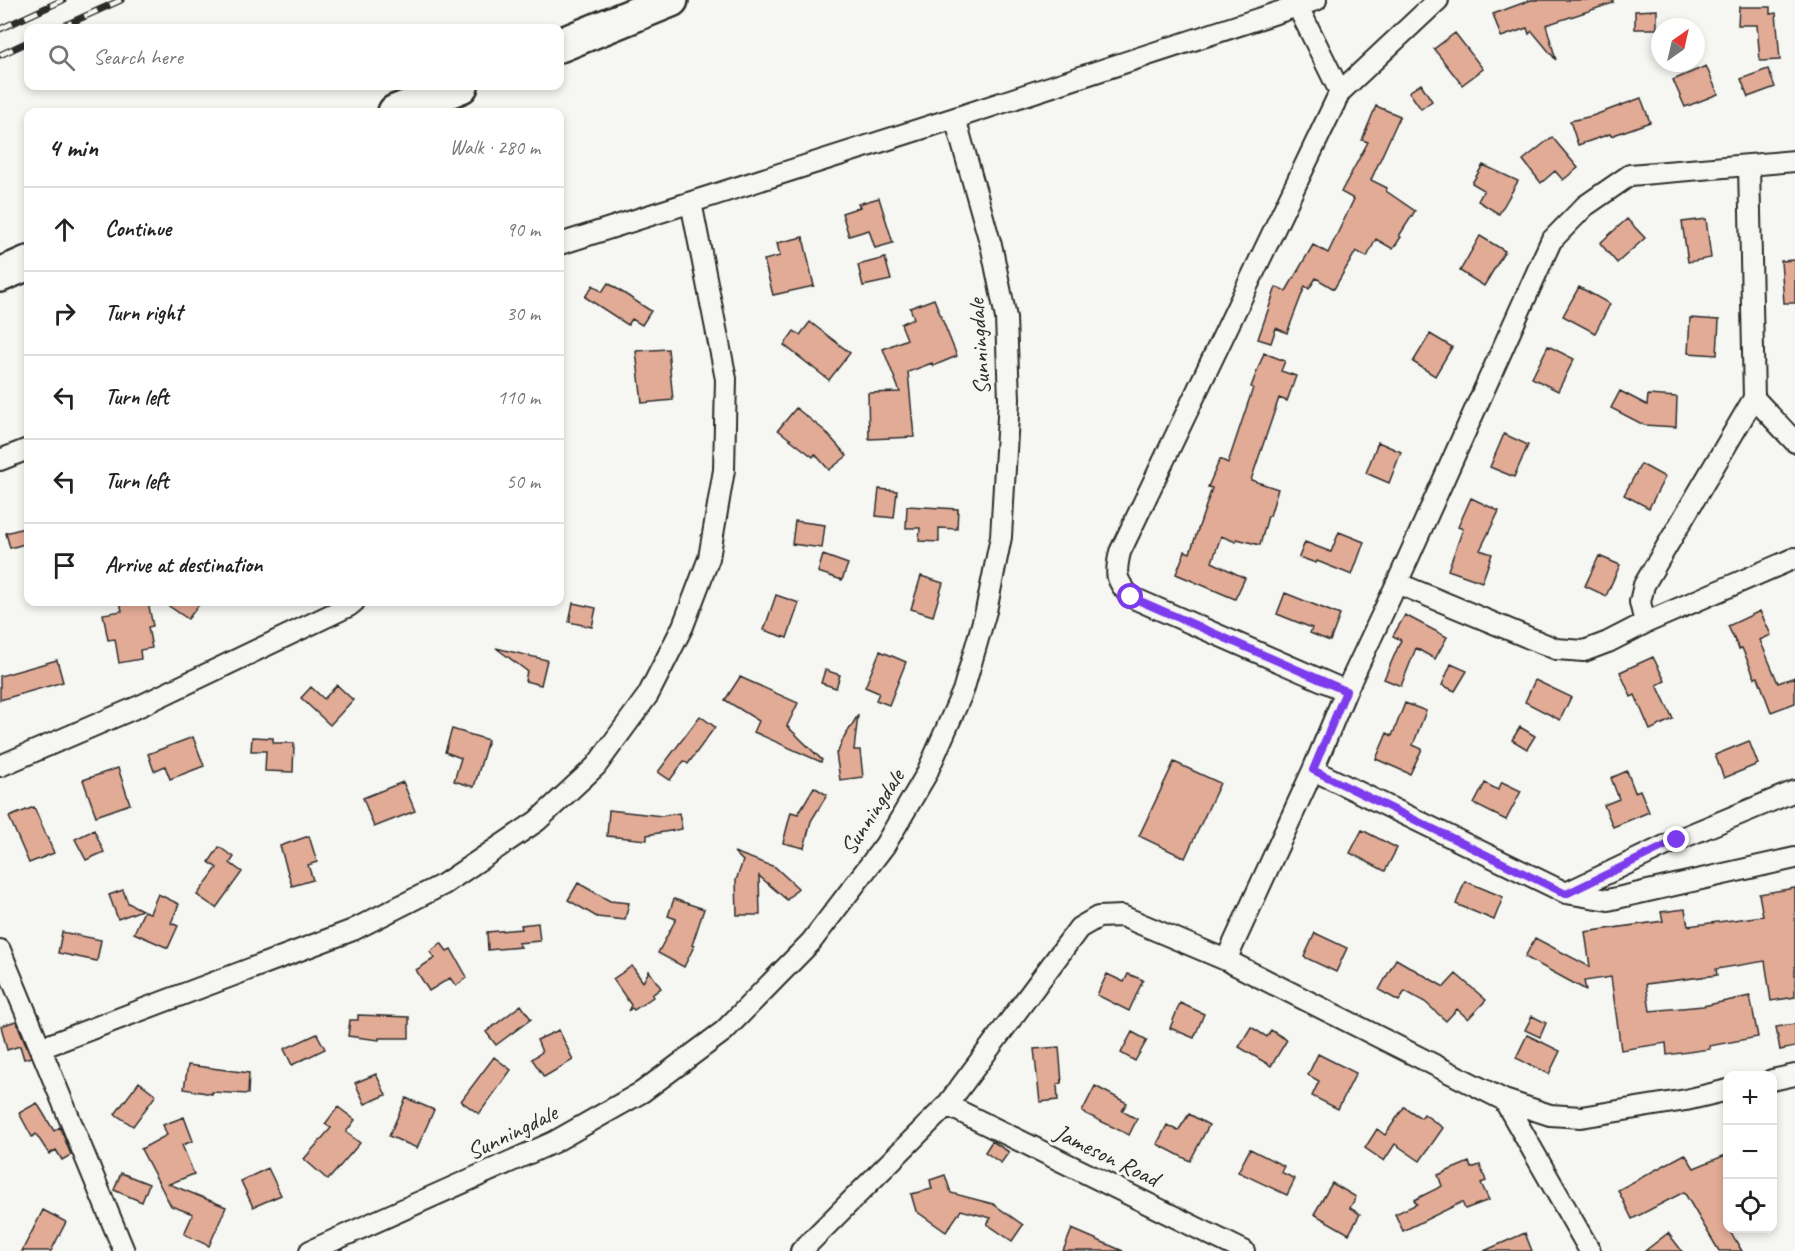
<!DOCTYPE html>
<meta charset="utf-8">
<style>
:root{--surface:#fff;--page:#f2f2f2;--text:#222;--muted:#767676;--line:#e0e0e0}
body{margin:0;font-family:Caveat,sans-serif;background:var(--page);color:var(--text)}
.controls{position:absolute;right:18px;bottom:18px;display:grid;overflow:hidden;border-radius:12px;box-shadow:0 3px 9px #0003}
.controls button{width:54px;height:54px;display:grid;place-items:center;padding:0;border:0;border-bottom:2px solid var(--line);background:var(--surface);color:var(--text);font:30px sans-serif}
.compass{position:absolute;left:1651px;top:18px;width:54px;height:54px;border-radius:50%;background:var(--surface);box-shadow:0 3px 9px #0003;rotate:34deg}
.stop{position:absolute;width:18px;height:18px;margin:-14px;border:4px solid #7c3aed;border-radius:50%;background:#fff}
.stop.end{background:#7c3aed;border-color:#fff;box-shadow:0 2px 6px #0008}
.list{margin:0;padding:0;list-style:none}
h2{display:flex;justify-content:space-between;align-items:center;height:78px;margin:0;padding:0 24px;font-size:26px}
h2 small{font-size:20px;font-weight:400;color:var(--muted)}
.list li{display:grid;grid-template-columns:39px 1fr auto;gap:18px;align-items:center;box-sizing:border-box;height:84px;padding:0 24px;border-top:2px solid var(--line)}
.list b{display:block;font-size:22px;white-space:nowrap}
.list em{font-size:20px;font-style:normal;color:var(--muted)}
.icon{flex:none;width:33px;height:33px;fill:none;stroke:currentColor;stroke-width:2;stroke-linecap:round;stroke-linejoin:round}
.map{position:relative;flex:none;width:1795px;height:1251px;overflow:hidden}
.search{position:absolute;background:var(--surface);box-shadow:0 3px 9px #0003;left:24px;top:24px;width:540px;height:66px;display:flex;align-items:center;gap:15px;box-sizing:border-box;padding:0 21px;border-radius:12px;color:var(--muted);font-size:22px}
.panel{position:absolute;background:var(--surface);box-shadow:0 3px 9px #0003;left:24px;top:108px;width:540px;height:498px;border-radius:12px}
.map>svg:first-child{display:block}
.building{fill:#e1ab96;stroke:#2b2b2b;stroke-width:1.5}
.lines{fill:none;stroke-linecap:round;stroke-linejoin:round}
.street-casing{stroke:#2b2b2b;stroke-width:24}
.highway-casing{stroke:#2b2b2b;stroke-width:38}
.street{stroke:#f6f6f2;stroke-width:20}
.highway{stroke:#f6f6f2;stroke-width:33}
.rail-casing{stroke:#2b2b2b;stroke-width:7}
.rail{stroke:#f6f6f2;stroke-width:4.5;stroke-dasharray:14;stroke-linecap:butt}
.route{stroke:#7c3aed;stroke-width:8}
.labels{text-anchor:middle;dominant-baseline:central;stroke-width:6;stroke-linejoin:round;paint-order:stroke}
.street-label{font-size:24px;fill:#2b2b2b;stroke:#f6f6f2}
</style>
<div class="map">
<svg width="1795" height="1251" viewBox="0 0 1795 1251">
<rect width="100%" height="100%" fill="#f6f6f2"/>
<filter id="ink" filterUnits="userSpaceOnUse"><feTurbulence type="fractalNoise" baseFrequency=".0167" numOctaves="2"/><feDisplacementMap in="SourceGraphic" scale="12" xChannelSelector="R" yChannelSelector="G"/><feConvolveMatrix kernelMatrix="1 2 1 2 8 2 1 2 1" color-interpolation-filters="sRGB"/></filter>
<g filter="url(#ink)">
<!-- building -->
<path class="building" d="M1531 0H1613V3L1546 25 1556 60 1532 31 1529 34 1527 28 1501 37 1493 14Z
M1739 7H1770V14L1776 13 1780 60 1760 61 1757 25H1738Z
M1657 10V29H1635V11Z
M1455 33 1483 69 1462 85 1434 49Z
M1706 66 1718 94 1685 107 1673 80Z
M1768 69 1775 87 1748 97 1741 79Z
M1421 84 1432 101 1421 109 1409 92Z
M1641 98 1650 122 1611 136 1610 134 1578 145 1570 121 1592 116Z
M1376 106 1400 116 1371 180 1387 188 1386 191 1415 211 1399 236 1401 237 1393 249 1376 239 1367 257 1356 251 1334 289 1316 278 1309 289 1305 286 1287 333 1276 328 1271 343 1258 339 1276 287 1286 291 1313 245 1328 253 1354 199 1341 192 1368 142 1362 140Z
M1552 137 1578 168 1563 180 1555 171 1541 183 1523 160Z
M1483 165 1518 181 1499 214 1478 201 1484 190 1472 183Z
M879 198 893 243 875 248 869 230 849 236 842 213 860 207 858 204Z
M1627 219 1645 238 1617 263 1600 243Z
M1706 219 1711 258 1688 262 1682 222Z
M1480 236 1505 251 1484 286 1460 271Z
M803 237 814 286 773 295 764 260 780 256 777 243Z
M885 258 891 280 863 286 858 265Z
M1795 260V303H1784L1781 261Z
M608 283 651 311 642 325 632 319 628 325 585 297 593 285 602 292Z
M1579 287 1610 304 1595 333 1563 316Z
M934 299 957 356 933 366 932 363 908 372 914 437 869 439 868 393 900 392 883 349 907 339 901 324 914 318 910 308Z
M1690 318 1719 320 1717 355 1688 353Z
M810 322 850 353 829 380 784 345 794 331 800 335Z
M1430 334 1452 347 1435 376 1413 362Z
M1548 346 1574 359 1558 391 1532 378Z
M668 349 673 400 642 403 636 351Z
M1264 353 1285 361 1281 371 1296 376 1287 401 1279 398 1251 480 1278 489 1270 516H1268L1260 545 1237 539 1236 542 1221 536 1212 562 1245 578 1235 599 1176 574 1185 551 1190 553 1212 488 1208 487 1220 459 1228 463 1253 388 1251 387Z
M1620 391 1647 405 1648 395 1677 397 1676 427 1644 425 1611 408Z
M796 408 825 431 847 456 829 470 815 454 813 457 778 430Z
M1504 434 1528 445 1514 477 1490 467Z
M1378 442 1401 452 1389 483 1366 473Z
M1641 464 1665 477 1649 508 1624 495Z
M879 489 897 491 894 518 876 516Z
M1471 498 1499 511 1480 550 1492 554 1482 582 1448 570 1463 529 1458 527Z
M907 506 958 509 957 529 939 528V542L919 541 920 528H906Z
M795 521 825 525 822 548 792 544Z
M24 528 28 543 10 548 6 533Z
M1339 532 1364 542 1352 575 1317 561 1316 563 1299 557 1305 542 1331 552Z
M823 555 848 564 842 580 818 572Z
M1599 556 1620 565 1606 596 1585 586Z
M921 576 943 583 933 616 911 609Z
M1285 593 1340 615 1330 641 1310 633 1312 628 1277 614Z
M776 595 799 603 787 638 764 630Z
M120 602H148L153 626 148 627 152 648 140 650 141 659 119 663 115 639 108 640 103 614 122 611Z
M163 602H201L188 619Z
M573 603 596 608 592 627 569 622Z
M1760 611 1771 635 1760 640 1778 683 1795 677V703L1771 712 1758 677 1755 678 1742 648 1739 649 1728 626Z
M1405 615 1447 637 1435 659 1416 648 1401 686 1384 679 1401 640 1393 636Z
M496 648 547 660 541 685 525 681 527 671Z
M880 651 906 662 889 705 876 700 879 693 865 687Z
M1653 657 1665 681 1657 685 1673 719 1650 730 1635 695 1631 697 1620 672Z
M57 660 63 682 0 700V676Z
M1451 664 1467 671 1455 691 1442 685Z
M825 670 840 675 836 688 821 683Z
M740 677 798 703 787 726 822 760 821 762 754 732 759 721 725 700Z
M1535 680 1571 697 1560 720 1525 702Z
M337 685 353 700 330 725 301 698 311 687 324 699Z
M1405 703 1426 711 1413 745 1422 749 1410 774 1376 759 1387 733 1392 736Z
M858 715 854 750H860L863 777 840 780 836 753 838 752 842 741Z
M700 716 715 727 688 764 684 761 670 780 658 772Z
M1520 727 1535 736 1527 749 1512 740Z
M452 729 488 740 474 787 454 781 461 758 445 752Z
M193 737 204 766 170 779 165 766 154 771 148 754Z
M252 737 273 738V743H294L293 772 265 771 266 751H251Z
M1749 741 1758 764 1724 778 1715 755Z
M1174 762 1220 783 1185 858 1139 836Z
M118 768 130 804 96 816 83 780Z
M1627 771 1635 792 1640 790 1649 812 1613 827 1604 805 1619 799 1611 778Z
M403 782 415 811 374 827 363 798Z
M1502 782 1521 791 1506 820 1474 804 1485 783 1498 790Z
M814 787 827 795 811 821 804 848 783 843 791 812 798 814Z
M34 807 54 853 29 863 9 817Z
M609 810 662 816 679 813 682 829 647 835V840L607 836Z
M94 830 104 852 86 860 75 839Z
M1362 830 1397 848 1385 871 1350 853Z
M309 836 317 862 308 865 313 880 292 886 280 846Z
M219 847 234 857 230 863 242 872 216 908 197 895 217 868 209 862Z
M734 852 775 867 798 888 787 900 759 876 760 915H737L736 880 743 861Z
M1465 881 1503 897 1494 920 1456 904Z
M578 883 610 901 629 903 625 920 597 917 568 900Z
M1795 888V997L1771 1001 1765 961 1716 969 1717 975 1646 984 1650 1011 1703 1006 1750 996 1758 1037 1709 1046 1710 1049 1667 1055 1666 1043 1621 1050 1611 977 1584 981 1586 990 1525 957 1535 938 1590 967 1585 932 1663 921 1661 912 1685 909 1688 926 1763 916 1759 894Z
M123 890 128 903 142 910 118 919 109 895Z
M158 894 179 904 171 923 178 926 168 948 134 933 144 911 150 913Z
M674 899 704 909 692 945 694 946 684 967 658 953 676 919 668 916Z
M538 923 540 941 518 943 521 947 488 950 487 932 522 929 521 925Z
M62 932 101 940 97 961 58 953Z
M1315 933 1347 948 1336 972 1304 957Z
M441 943 447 951 451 949 467 977 456 986 450 978 429 991 416 970 435 958 430 952Z
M1396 959 1444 987 1456 974 1486 1000 1468 1019 1457 1009 1446 1021 1425 1002 1405 991 1399 1001 1379 990Z
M632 966 643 982 649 971 661 988 652 995 653 997 634 1010 632 1008 628 1011 631 1005 613 979Z
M1107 974 1124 982 1128 974 1143 980 1129 1011 1097 995Z
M1180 1003 1204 1014 1194 1038 1170 1028Z
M521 1005 531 1019 496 1045 486 1032Z
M358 1015 409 1017V1038H379V1040L348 1036 350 1020H358Z
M1532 1016 1546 1023 1540 1037 1525 1030Z
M16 1021 31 1057 24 1059 20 1046 7 1050 1 1026Z
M1795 1024V1047L1780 1050 1776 1027Z
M1251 1027 1267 1037 1271 1030 1287 1040 1271 1066 1239 1047Z
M559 1030 573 1060 544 1077 532 1059 542 1052 537 1040Z
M1132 1032 1147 1040 1135 1061 1121 1053Z
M317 1034 325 1049 292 1065 284 1049Z
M1527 1035 1560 1051 1549 1074 1516 1058Z
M1059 1047 1062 1083 1057 1084 1058 1100 1040 1102 1034 1049Z
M1318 1054 1356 1073 1338 1109 1312 1096 1319 1081 1308 1075Z
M494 1057 511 1070 479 1114 461 1101Z
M188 1065 249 1073 248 1094 212 1092V1094L184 1089Z
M376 1074 386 1095 365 1104 355 1083Z
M139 1082 156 1095 133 1126 115 1114Z
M1095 1086 1127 1103 1122 1111 1137 1119 1129 1135 1082 1112Z
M406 1098 434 1110 417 1148 389 1136Z
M37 1103 54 1131 60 1127 71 1155 62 1160 56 1150 49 1154 36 1134 32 1137 19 1113Z
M338 1107 355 1120 346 1132 360 1143 328 1180 304 1159 331 1128 325 1124Z
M1404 1107 1421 1118 1424 1114 1443 1128 1420 1161 1395 1144 1384 1161 1365 1148 1377 1129 1385 1135Z
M1189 1114 1209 1125 1190 1161 1157 1144 1167 1125 1178 1131Z
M184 1117 193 1141 182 1145 194 1174 169 1184 226 1207 209 1246 184 1234 193 1214 171 1206 141 1149 167 1135 163 1125Z
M992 1141 1009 1152 1001 1163 985 1152Z
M1250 1149 1284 1166 1281 1172 1295 1179 1287 1195 1238 1172Z
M1685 1154 1694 1168 1728 1154V1228L1742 1251H1719L1684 1192 1632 1219 1618 1190Z
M1469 1162 1471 1168 1480 1165 1486 1181 1481 1183 1489 1200 1465 1209 1462 1202 1403 1231 1395 1214 1417 1204 1414 1200 1442 1186 1438 1175Z
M268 1168 281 1195 253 1207 241 1181Z
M121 1173 149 1184 142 1202 114 1190Z
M945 1175 951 1193 993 1204 1023 1225 1012 1241 987 1224 991 1218 961 1210 946 1232 916 1211 911 1194 932 1189 930 1180Z
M1332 1183 1356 1197 1350 1208 1360 1214 1349 1234 1314 1214Z
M43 1210 66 1222 51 1251H22Z
M1072 1229 1123 1251H1063Z
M1525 1233 1532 1251H1484Z
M1668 1233 1682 1251H1645Z"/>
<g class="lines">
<defs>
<path id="street" d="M1297 5 1340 92 1438 0
M1340 92 1120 552C1115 574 1115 580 1131 597L1346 691 1397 583 1551 241 1585 206 1630 175 1795 161
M560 244 955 118 1316 0
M1754 398 1795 442
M0 460 28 449
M1397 583 1556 649 1584 651 1608 642 1645 623 1640 602 1644 585 1754 398 1749 165
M1645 623 1795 558
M1346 691 1313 770 1226 960 1504 1100 1550 1115 1581 1117 1686 1100 1728 1090
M0 766 142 705 349 606 354 602
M1313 770 1566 893 1608 900 1795 858
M1566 893 1677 840 1795 791
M0 950 124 1251
M41 1048 353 930 444 884 537 821 596 766 648 695 683 626 709 558 724 470 726 379 691 202
M1772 1080 1795 1075
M1504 1100 1590 1251
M947 1105 1244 1251
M310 1251 554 1142 642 1092 724 1031 811 942 885 845 926 775 963 691 986 611 1001 537 1009 399 1006 318 992 249 955 118
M801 1251 947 1105 1079 928 1098 917 1122 916 1226 960"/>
<path id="highway" d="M560 45 671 0
M395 112 461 86
M0 275 28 263"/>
</defs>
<!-- street casing -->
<use href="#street" class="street-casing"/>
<!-- highway casing -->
<use href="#highway" class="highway-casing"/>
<!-- street -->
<use href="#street" class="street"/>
<!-- highway -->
<use href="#highway" class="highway"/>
<defs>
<path id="rail" d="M59 28 121 0
M0 29 63 0
M0 55 28 42"/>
</defs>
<!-- rail casing -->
<use href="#rail" class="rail-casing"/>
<!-- rail -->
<use href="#rail" class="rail"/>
</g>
</g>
<g class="lines" filter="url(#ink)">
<!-- route -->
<path class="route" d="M1131 597 1346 691 1313 770 1566 894 1677 840"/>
</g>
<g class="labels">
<!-- street labels -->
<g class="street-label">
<text transform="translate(979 347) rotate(-94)">Sunningdale</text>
<text transform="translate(872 812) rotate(-57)">Sunningdale</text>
<text transform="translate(512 1132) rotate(-26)">Sunningdale</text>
<text transform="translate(1107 1155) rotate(26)">Jameson Road</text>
</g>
</g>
</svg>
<div class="controls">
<button>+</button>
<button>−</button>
<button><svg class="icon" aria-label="locate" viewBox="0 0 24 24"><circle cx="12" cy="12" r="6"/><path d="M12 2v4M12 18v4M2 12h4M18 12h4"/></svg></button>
</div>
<svg class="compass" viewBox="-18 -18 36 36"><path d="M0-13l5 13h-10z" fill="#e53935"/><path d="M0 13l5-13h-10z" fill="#767676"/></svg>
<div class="stop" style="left:1131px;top:597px"></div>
<div class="stop end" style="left:1677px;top:840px"></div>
<div class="search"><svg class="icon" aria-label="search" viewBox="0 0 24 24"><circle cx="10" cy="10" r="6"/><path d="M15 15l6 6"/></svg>Search here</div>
<section class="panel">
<h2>4 min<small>Walk · 280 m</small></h2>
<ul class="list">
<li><svg class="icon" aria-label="ahead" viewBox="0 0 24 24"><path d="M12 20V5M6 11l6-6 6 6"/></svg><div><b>Continue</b></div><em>90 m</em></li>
<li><svg class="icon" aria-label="right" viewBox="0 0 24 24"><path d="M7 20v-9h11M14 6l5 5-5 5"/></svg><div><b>Turn right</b></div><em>30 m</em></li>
<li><svg class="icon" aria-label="left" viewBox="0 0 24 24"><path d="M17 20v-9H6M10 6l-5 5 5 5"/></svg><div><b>Turn left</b></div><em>110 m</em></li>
<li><svg class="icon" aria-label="left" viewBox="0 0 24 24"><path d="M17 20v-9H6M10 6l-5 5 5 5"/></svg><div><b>Turn left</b></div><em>50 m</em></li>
<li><svg class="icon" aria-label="arrive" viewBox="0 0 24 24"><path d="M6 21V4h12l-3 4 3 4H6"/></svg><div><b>Arrive at destination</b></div></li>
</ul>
</section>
</div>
